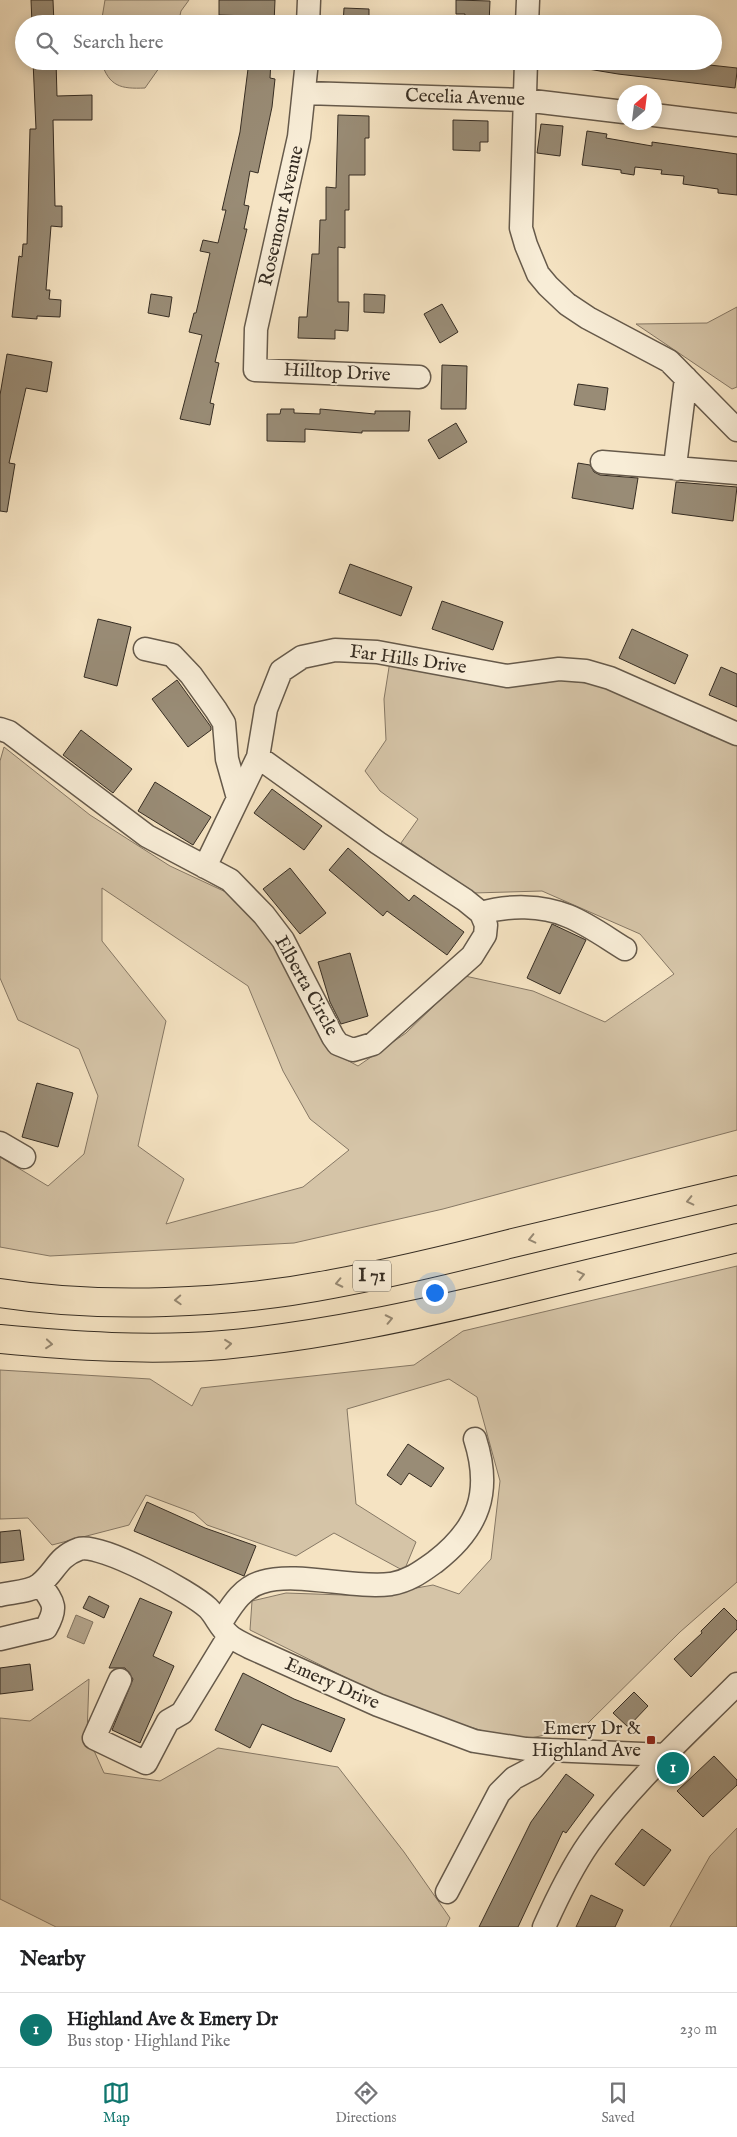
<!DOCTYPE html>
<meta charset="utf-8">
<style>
:root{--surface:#fff;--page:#f6f6f6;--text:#202124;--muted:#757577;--line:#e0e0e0;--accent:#0f766e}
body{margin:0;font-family:"IM FELL English",serif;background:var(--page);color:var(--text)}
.compass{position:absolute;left:617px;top:85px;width:45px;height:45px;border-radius:50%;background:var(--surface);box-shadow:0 2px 12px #0003;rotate:28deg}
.you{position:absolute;left:434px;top:1292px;width:18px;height:18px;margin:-12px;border:4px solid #fff;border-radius:50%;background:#1a73e8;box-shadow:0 0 0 8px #1a73e833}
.badge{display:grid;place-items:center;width:32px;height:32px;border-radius:50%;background:var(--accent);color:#fff;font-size:16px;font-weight:700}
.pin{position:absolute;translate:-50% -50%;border:2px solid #fff;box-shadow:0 1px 5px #0006}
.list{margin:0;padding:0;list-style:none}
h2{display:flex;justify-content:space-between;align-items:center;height:65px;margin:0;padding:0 20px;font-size:21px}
h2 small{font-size:16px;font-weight:400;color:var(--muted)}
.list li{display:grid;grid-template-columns:32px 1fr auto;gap:15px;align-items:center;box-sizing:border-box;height:75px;padding:0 20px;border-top:1px solid var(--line)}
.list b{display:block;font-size:19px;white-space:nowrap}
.list p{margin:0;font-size:16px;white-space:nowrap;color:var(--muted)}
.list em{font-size:16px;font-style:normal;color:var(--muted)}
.icon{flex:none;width:28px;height:28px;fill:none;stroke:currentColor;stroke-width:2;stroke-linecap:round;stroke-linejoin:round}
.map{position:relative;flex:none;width:737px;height:1927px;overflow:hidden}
.search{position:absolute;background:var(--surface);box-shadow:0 2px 12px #0003;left:15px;right:15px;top:15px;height:55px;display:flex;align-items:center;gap:12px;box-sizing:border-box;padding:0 18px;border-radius:28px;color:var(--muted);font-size:19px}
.sheet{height:140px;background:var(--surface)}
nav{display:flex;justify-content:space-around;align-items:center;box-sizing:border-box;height:70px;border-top:1px solid var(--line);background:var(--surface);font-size:14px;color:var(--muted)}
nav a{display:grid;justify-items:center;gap:2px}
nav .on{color:var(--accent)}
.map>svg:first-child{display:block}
.green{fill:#d5c4a7;stroke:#867865;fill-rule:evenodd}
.water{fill:#b4a58c;stroke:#827562}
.building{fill:#998c76;stroke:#362d23}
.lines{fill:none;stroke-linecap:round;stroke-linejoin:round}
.minor-casing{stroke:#665a4b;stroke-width:25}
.highway-casing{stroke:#362d23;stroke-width:30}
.minor{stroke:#f8edd7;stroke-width:22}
.highway{stroke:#f5e3c2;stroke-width:28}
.oneway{stroke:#968872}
.poi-dot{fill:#8f2418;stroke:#f8edd7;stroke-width:2}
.labels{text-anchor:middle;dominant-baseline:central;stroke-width:4;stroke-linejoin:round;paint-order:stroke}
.shield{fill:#f8edd7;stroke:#706759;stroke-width:1}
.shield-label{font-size:18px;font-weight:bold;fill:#362d23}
.street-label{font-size:19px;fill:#362d23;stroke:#f8edd7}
.poi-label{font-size:19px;fill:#362d23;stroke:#f8edd7;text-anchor:end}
</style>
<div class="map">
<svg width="737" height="1927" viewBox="0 0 737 1927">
<rect width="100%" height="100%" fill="#f5e3c2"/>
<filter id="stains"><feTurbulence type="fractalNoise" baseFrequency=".004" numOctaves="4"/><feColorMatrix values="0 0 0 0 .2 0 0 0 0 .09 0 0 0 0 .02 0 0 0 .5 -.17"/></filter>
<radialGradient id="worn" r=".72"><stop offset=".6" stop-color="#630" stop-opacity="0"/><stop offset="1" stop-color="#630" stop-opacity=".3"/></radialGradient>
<!-- green -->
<path class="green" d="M105 0H189L181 11 178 24H101Z
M101 61H164L145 88C121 89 109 87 101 61Z
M737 307V387L732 389 636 324 707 323Z
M390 661 604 685 711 736 737 744V1130L443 1209 294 1243 50 1256 0 1247V1157L48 1186 84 1154 98 1096 79 1049 18 1020 0 978V761L4 747 90 815 170 866 230 894 266 932 330 1051 358 1066 406 1033 465 976 533 991 605 1022 674 974 640 934 542 891 474 893 401 843 418 819 380 791 365 771 386 740 384 699ZM102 888 248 986 283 1071 310 1119 349 1150 303 1187 166 1224 184 1179 138 1146 166 1021 102 941Z
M737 1266V1582L680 1632 584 1727 516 1741 405 1707 250 1630 252 1601 286 1593 372 1596 433 1585 459 1594 491 1559 500 1481 477 1397 449 1379 347 1409 356 1504 416 1542 404 1571 334 1533 296 1556 207 1525 194 1513 146 1495 129 1525 52 1545 28 1518 0 1519V1370L150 1379 192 1406 201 1388 414 1365 463 1331Z
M89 1679 87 1735 104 1773 160 1781 218 1748 338 1767 404 1852 450 1918 446 1927H56L0 1899V1718L30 1721Z
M737 1828V1927H670L710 1856Z"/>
<!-- water -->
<path class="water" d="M76 1615 93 1622 84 1644 67 1637Z"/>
<!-- building -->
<path class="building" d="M31 0H53L54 24H32Z
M219 0H275L274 24H249V16L219 15Z
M456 0 490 1 489 24H464L465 14H456Z
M344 8 369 9V24H343Z
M33 61H56L57 96 92 95V120H53L55 206H62V227L51 226 46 290H50L49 299 61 300 60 317 37 316V319L12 317 19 256 22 257 23 244H27L30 129H36Z
M249 61H271L270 78 275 79 272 107 258 173 250 171 244 205 249 206 244 229H247L215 362 219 363 210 403 214 404 210 425 180 419 202 335 189 332 194 313H196L210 253 200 251 203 240 218 243 226 210H222L240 132Z
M582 61H673L737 68V72L735 88 618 74 582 68Z
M338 115 369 116V138H365V175H349V210H345V248L338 247V302H349L348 331 335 330V339L298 338 299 317H307L312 254H319L320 220H326V187L336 188Z
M453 120 488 121V142H480V151L453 150Z
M541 124 563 126 560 156 537 153Z
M587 131 607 134 606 138 652 146V142L737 154V195L718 193V189L683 184 684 176 661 174 662 170 635 167 634 175 621 173V170L582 165Z
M151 294 172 297 169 317 148 313Z
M364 294 385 295 384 313 364 312Z
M442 304 458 332 440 343 424 314Z
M7 354 52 362 47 392 26 388 9 463 15 464 7 512 0 511V395Z
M442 365 467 366 466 409H441Z
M578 384 608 388 605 410 574 405Z
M281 409H294V413L320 414V409L375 414V411H410L409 431H362V433L305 429V442L267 441V414H280Z
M456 423 467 442 439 459 428 440Z
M578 463 590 465 594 472 600 475 638 478 633 509 572 498Z
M676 482 737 487 733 521 672 513Z
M350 564 412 587 401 616 339 593Z
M442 601 503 622 493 650 432 629Z
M98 619 131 627 117 686 84 677Z
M632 629 688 655 675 684 619 658Z
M721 667 737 674V707L709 695Z
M177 680 211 727V730L188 747 152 699Z
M81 730 132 769 113 793 63 755Z
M155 782 211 817 193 845 138 811Z
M272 789 322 826 304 850 254 813Z
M348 848 409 901 414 895 464 932 447 955 387 911 383 916 329 870Z
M290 868 326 913 300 934 263 889Z
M552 924 586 940 560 994 527 978Z
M350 953 368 1016 341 1024 330 1002 318 962Z
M37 1083 73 1093 58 1147 22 1137Z
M408 1444 444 1468 431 1487 409 1473 401 1485 387 1475Z
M147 1502 205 1528 256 1546 244 1576 134 1531Z
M20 1530 24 1560 0 1563V1532Z
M89 1596 109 1606 104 1618 83 1608Z
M140 1598 172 1612 153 1656 174 1666 140 1743 112 1730 133 1679 125 1668H109Z
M724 1608 737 1621V1629L691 1677 674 1659 702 1633 701 1631Z
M30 1664 33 1690 0 1694V1668Z
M243 1673 294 1699 345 1719 331 1752 262 1724 250 1748 215 1730Z
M634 1692 648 1706 628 1727 613 1713Z
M714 1756 737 1780V1785L703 1817 677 1791Z
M566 1774 594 1795 566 1833 563 1831 518 1927H479L531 1822Z
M642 1829 671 1850 644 1886 615 1864Z
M591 1895 623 1910 615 1927H576Z"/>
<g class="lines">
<defs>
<path id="minor" d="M308 24 309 0
M527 24 528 0
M307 61 299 137 256 329 255 370 419 377
M526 61 521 228 526 245 538 274 548 286 567 304 588 318 669 361 737 430
M305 93 524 100 624 112
M654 115 737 125
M602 462 737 473
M677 469 676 458 686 378
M145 649 172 655 191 675 216 710 224 723 227 759 238 798
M0 729 9 732 147 836 230 880 264 915 283 940 333 1037 338 1044 353 1050 373 1044 472 956 485 935 486 925 481 913 465 900 378 843 258 757
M205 867 258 757 266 709 281 671 302 657 335 650 377 652 507 676 559 669 586 671 610 678 737 734
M481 913C508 905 542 905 568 916 588 924 607 938 625 949
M0 1143 24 1157
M0 1595C12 1592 31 1592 40 1584 56 1571 57 1557 79 1549 100 1542 191 1592 208 1608 216 1616 220 1628 229 1635 234 1640 242 1643 249 1647L378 1705 474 1741 526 1749 665 1755
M220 1624C231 1607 241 1588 262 1582 297 1571 352 1589 391 1584 409 1581 421 1572 435 1562 479 1528 492 1492 475 1439
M0 1639 46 1628C58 1607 54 1603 40 1584
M120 1680 94 1738 146 1763 168 1721 182 1713 229 1636
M447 1892 499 1793 514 1778 533 1768 550 1750
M544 1927C557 1898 571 1869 589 1843 631 1784 686 1735 737 1684"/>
<path id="highway" d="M0 1293C103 1309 229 1304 332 1284 391 1273 450 1259 509 1244 585 1226 661 1208 737 1190
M0 1339C74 1346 148 1351 223 1345 321 1336 417 1315 513 1292 587 1274 662 1256 737 1238"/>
</defs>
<!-- minor casing -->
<use href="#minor" class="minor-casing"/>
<!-- highway casing -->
<use href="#highway" class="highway-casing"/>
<!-- minor -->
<use href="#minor" class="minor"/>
<!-- highway -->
<use href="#highway" class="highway"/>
</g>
<!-- one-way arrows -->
<defs><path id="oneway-chevron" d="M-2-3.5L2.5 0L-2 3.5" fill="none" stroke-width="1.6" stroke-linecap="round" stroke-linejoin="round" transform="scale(1.25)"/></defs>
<g class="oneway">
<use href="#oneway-chevron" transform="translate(690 1201) rotate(167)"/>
<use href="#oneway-chevron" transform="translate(532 1239) rotate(167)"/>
<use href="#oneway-chevron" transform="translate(581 1275) rotate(-13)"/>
<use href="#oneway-chevron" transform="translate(339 1283) rotate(168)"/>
<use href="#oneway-chevron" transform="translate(178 1300) rotate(177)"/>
<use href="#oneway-chevron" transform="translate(389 1319) rotate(-12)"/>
<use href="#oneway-chevron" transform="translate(49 1344) rotate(5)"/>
<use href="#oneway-chevron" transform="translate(228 1344) rotate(-6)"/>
</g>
<!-- markers -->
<rect class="poi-dot" x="646" y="1735" width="10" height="10" rx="2.5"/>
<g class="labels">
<!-- shield labels -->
<rect class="shield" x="353" y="1260.5" width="38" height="31" rx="4"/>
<g class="shield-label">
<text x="372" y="1276">I 71</text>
</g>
<!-- street labels -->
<g class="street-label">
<text transform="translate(465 98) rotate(2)">Cecelia Avenue</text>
<text transform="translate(282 216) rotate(-77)">Rosemont Avenue</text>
<text transform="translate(337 373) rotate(3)">Hilltop Drive</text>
<text transform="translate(408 660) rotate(8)">Far Hills Drive</text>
<text transform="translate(306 986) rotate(61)">Elberta Circle</text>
<text transform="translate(332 1684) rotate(24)">Emery Drive</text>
</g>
<!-- poi labels -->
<g class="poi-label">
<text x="641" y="1729">Emery Dr &amp;<tspan x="641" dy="22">Highland Ave</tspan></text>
</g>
</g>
<rect width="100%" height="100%" filter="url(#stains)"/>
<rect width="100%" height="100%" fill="url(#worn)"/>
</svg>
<svg class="compass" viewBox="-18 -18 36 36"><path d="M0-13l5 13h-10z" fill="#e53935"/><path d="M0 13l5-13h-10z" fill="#757577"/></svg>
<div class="you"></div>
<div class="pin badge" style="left:673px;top:1768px">1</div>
<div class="search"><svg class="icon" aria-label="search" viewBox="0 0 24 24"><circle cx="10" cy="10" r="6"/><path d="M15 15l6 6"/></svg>Search here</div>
</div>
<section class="sheet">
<h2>Nearby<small></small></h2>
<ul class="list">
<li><span class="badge">1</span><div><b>Highland Ave &amp; Emery Dr</b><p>Bus stop · Highland Pike</p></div><em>230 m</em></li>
</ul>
</section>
<nav>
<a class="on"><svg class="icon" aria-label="map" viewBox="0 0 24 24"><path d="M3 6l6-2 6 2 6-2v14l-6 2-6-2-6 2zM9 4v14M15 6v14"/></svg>Map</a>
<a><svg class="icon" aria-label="directions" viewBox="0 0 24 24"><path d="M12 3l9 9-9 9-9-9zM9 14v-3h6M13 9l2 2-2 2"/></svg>Directions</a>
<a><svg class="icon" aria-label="saved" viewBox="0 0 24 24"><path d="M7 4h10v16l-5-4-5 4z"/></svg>Saved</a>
</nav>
